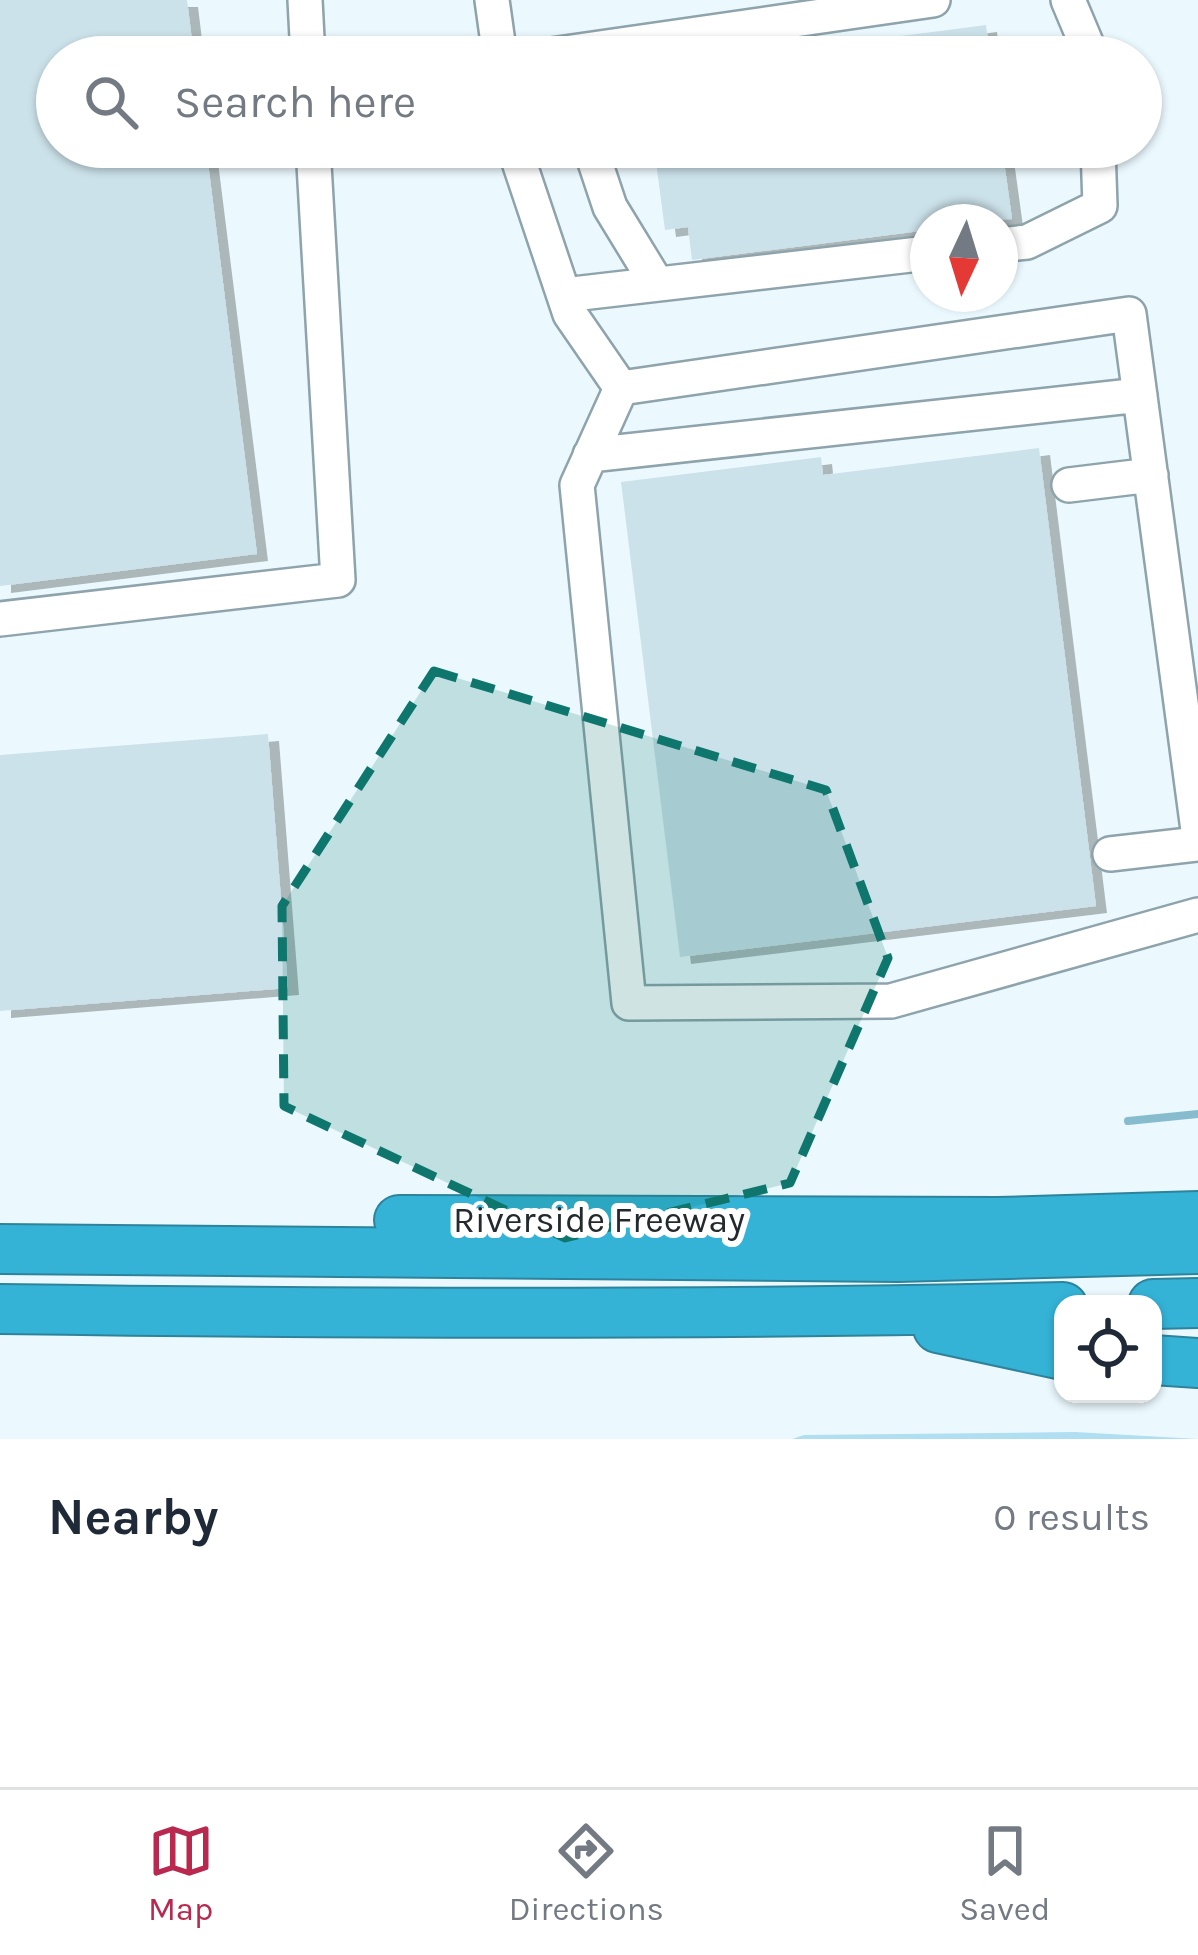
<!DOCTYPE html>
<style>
:root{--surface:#fff;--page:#f2f2f3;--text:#1f2937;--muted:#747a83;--line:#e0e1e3;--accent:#b9284e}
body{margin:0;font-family:Karla,sans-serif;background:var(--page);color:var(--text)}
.controls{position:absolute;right:36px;bottom:36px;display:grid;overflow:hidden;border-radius:24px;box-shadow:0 3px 9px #0004}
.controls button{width:108px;height:108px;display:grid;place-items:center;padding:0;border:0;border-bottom:3px solid var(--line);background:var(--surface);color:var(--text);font:60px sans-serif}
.compass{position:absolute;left:910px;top:204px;width:108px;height:108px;border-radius:50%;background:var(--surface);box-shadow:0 3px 9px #0004;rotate:184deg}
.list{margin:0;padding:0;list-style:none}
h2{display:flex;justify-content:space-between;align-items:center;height:156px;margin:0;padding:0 48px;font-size:51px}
h2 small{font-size:39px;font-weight:400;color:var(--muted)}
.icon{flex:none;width:66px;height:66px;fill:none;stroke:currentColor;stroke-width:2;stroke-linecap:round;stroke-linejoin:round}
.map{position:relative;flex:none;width:1198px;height:1439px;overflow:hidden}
.search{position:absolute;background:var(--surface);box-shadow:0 3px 9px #0004;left:36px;right:36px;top:36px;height:132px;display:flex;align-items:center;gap:30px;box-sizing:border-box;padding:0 42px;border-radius:66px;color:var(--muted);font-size:45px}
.sheet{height:348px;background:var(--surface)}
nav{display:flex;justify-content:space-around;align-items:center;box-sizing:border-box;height:168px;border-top:3px solid var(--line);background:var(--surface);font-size:33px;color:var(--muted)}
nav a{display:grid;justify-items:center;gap:6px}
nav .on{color:var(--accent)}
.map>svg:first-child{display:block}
.green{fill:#afdff0}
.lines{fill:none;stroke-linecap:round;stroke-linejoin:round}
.stream{stroke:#87bccf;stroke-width:8}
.building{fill:#cce2ea;filter:url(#shadow)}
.minor-casing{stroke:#8ea3ab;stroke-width:38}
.highway-casing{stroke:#2e839c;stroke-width:52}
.minor{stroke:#fff;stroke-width:33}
.highway{stroke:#34b3d7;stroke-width:48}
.marked{fill:#0f766e;fill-opacity:0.2;stroke:#0f766e;stroke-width:9;stroke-dasharray:24 15;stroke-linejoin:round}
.labels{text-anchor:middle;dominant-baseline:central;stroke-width:12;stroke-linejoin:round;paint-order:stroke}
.street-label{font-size:36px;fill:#222a2d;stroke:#fff}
</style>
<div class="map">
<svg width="1198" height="1439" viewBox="0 0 1198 1439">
<defs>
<filter id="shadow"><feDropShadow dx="11" dy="7" stdDeviation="0" flood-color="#0004"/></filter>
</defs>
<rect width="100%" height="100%" fill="#ebf9fe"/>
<!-- green -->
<path class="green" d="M1075 1432 1198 1439H792L804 1435Z"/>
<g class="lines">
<!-- stream -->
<path class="stream" d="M1128 1121 1198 1114"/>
</g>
<!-- building -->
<path class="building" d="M0 0H187L194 57H57V147H206L257 554 0 586Z
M986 25 990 57H763V54Z
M654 147H1002L1012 219 928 222V230L692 260 688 227 665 230Z
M1039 448 1096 906 680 957 621 482 821 457 823 475Z
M268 734 288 988 0 1011V755Z"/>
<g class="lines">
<defs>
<path id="minor" d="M305 0 308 57
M492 0 500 57
M1068 0 1092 57
M537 57 933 0
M514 147 570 314 621 388
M590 147 610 207 657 284
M1000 245 1027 242 1100 206 1098 147
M564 295 928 253
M621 388 577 485 629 1003 891 1001 1198 915
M621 388 1129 314 1198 830
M590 455 1140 395
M1069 485 1151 475
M0 619 338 580 313 147
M1110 854 1198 844"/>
<path id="highway" d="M399 1220 998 1222 1198 1216
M0 1249 898 1257 1198 1249
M1153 1304 1198 1303
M0 1309C354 1314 709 1315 1063 1307
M938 1328 1063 1355
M1153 1360 1198 1363"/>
</defs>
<!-- minor casing -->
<use href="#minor" class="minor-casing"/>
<!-- highway casing -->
<use href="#highway" class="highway-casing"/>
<!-- minor -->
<use href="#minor" class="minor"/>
<!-- highway -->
<use href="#highway" class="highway"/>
</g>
<!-- marked area -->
<path class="marked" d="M434 671 826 790 888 958 790 1183 565 1238 284 1106 282 906Z"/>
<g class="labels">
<!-- street labels -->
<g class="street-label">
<text x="599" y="1220">Riverside Freeway</text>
</g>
</g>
</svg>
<div class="controls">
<button><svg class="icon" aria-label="locate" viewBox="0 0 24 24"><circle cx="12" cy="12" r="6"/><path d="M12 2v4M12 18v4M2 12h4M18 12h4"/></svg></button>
</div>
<svg class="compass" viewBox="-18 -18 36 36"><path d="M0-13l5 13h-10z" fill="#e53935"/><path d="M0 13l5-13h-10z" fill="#747a83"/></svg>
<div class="search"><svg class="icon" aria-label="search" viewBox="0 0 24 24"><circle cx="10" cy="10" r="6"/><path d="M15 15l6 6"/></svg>Search here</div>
</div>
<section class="sheet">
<h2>Nearby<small>0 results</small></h2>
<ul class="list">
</ul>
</section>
<nav>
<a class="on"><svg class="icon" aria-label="map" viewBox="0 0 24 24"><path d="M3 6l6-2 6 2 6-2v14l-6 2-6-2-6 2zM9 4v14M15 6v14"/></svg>Map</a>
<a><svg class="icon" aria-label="directions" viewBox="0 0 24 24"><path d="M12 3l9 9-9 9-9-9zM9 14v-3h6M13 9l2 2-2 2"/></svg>Directions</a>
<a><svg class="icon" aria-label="saved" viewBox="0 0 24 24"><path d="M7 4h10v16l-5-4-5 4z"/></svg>Saved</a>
</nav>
